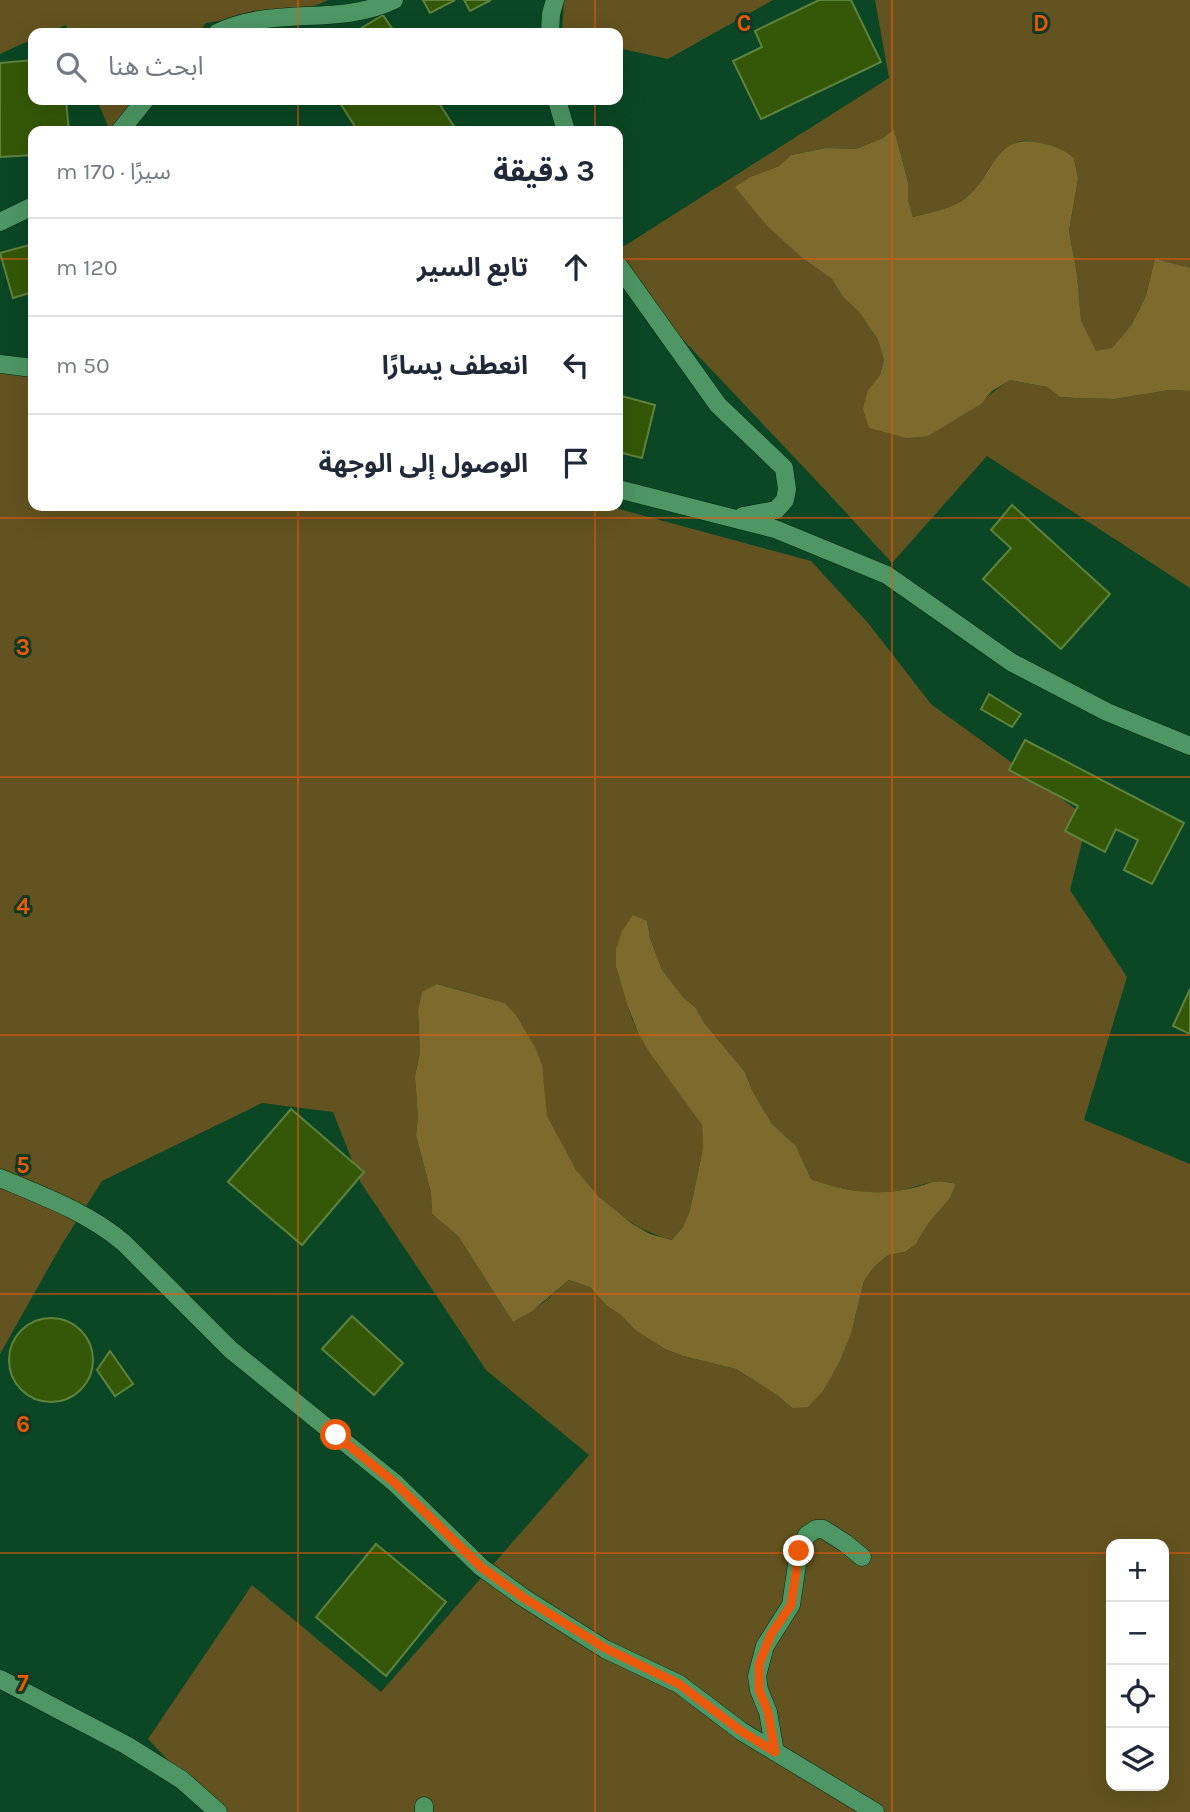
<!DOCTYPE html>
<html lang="ar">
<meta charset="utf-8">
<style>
:root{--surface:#fff;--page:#f6f6f7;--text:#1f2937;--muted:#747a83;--line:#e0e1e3}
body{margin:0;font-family:Karla,"Noto Sans Arabic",sans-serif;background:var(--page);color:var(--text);direction:rtl}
.controls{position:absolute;right:21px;bottom:21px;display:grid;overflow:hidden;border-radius:14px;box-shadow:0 7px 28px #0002}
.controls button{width:63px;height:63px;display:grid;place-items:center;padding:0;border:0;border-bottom:2px solid var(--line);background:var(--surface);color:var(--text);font:35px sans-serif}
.stop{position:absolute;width:21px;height:21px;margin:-16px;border:5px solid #ea580c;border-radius:50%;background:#fff}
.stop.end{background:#ea580c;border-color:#fff;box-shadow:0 2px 7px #0008}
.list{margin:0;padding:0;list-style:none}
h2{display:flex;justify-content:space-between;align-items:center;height:91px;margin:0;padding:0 28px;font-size:30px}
h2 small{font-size:23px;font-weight:400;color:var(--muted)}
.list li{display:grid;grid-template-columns:46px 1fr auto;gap:21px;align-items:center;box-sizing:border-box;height:98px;padding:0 28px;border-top:2px solid var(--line)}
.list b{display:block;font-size:26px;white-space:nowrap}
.list em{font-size:23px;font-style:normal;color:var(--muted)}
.icon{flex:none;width:38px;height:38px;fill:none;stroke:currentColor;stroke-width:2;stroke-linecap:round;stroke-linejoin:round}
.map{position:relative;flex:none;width:1190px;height:1812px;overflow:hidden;direction:ltr}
.search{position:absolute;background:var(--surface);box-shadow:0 7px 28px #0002;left:28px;top:28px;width:595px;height:77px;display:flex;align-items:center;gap:18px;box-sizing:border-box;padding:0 24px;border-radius:14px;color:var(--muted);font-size:26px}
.panel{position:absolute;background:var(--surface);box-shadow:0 7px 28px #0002;left:28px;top:126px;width:595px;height:385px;border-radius:14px;direction:rtl}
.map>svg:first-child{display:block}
.green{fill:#635320;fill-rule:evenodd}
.forest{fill:#7d6a2d}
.building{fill:#345807;stroke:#5e833d;stroke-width:2}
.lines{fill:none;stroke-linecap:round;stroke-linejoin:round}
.minor-casing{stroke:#022b12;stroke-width:19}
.minor{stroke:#4e9764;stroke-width:18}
.route{stroke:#ea580c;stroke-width:9}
.grid{fill:none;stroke:#e8590c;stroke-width:2;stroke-opacity:0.55}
.grid-label{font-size:23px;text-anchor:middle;font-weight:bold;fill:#e8590c;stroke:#133a20;stroke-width:6;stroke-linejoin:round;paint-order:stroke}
</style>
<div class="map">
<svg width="1190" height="1812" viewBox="0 0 1190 1812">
<rect width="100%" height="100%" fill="#0b4724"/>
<!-- green -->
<path class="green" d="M0 0H328L312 7 206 23 198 33H70L66 25 46 33H33V39L0 54Z
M564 0H773L668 59 618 48V33H562Z
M875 0H1190V268L1155 260 1146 296 1132 324 1112 348 1096 352 1081 320 1077 274 1069 231 1078 179 1074 158C1030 140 1020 126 988 170 982 179 976 189 968 196 954 209 931 212 913 217L908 200V182L894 129 883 138 856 149 826 148 791 155 779 166 750 177 736 187 768 227 801 257 832 279 843 297 860 313 878 340 884 360 880 375 868 390 963 415C980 405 992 391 1010 380L1047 387 1060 397 1075 398 1114 399 1170 390 1190 391V588L987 456 892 563 828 493 618 271V250L889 78Z
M97 100H146L121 131H110Z
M0 369 33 372V506H608L811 561 868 623 931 704 1088 818 1070 890 1127 977 1084 1120 1190 1164V1812H217L148 1739 252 1585 381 1692 589 1455 486 1370 361 1183 333 1112 262 1103 102 1181 62 1244 0 1354ZM647 921 650 938 662 970 684 998 696 1008 705 1024 745 1072 752 1090 772 1124 796 1146 811 1179C839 1190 867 1195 897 1191 920 1188 932 1176 956 1184L950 1198 928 1224 916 1244 905 1252 888 1255 874 1267 864 1281 851 1334 839 1363 832 1375 792 1408 777 1395 736 1369 683 1356 665 1349 635 1330 621 1315 606 1305 590 1287 569 1280 543 1303 513 1322 458 1236 432 1214 431 1193 416 1135 418 1117 415 1076 420 1053 418 1011 438 984 505 1003 516 1015 522 1028C530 1057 536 1088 547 1116 568 1171 613 1225 672 1240L683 1227 690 1210 703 1148 702 1125 639 1035 632 1019 616 968ZM1111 1544H1164V1786H1111Z"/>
<!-- forest -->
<path class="forest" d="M894 129 908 182V200L913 217C931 212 954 209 968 196 994 173 997 132 1040 143 1054 146 1063 149 1074 158L1078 179 1069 231 1077 274 1081 320 1096 351 1112 348 1132 324 1146 296 1155 259 1190 268V391L1170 390 1114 399 1075 398 1060 397 1047 387 1010 380 992 391 981 404 928 436 907 438 869 428 863 409 868 390 880 375 884 360 878 340 860 313 843 297 832 279 801 257 768 227 735 187 750 177 779 166 791 155 826 148 856 149 883 138Z
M633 915 647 921 650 938 662 970 684 998 696 1008 705 1024 745 1072 752 1090 772 1124 796 1146 811 1179C842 1191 875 1196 908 1189 931 1185 931 1177 956 1184L950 1198 928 1224 916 1244 905 1252 888 1255 874 1267 864 1281 851 1334 839 1363 823 1391 808 1407 792 1408 777 1395 736 1369 683 1356 665 1349 635 1330 621 1315 606 1305 590 1287 569 1280 532 1311 513 1322 458 1236 432 1214 431 1193 416 1135 418 1117 415 1076 420 1053 418 1011 422 992 437 984 505 1003 516 1015 535 1047 542 1065 547 1116 576 1170 599 1197 631 1223 650 1234 672 1240 683 1227 690 1210 703 1148 702 1125 650 1053 639 1035 627 1004 616 967V949L622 931Z"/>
<!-- building -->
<path class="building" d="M423 0H455L430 13Z
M464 0H491L470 11Z
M819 0H851L881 62 761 119 733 61 762 47 755 31Z
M383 15 395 33H353Z
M33 60V100H66L69 131H33V155L0 157V63Z
M338 100H437L457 131H358Z
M33 244V292L13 298 0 253Z
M618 395 655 405 642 458 618 452Z
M1012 505 1110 594 1061 649 983 579 1011 548 991 530Z
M989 694 1021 714 1012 727 981 709Z
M1025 740 1184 823 1152 884 1124 870 1138 840 1116 829 1105 852 1065 831 1078 806 1009 770Z
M1190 989V1034L1173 1026Z
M291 1109 364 1172 302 1245 228 1182Z
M352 1316 403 1363 374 1395 322 1349Z
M9 1360a42 42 0 1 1 84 0a42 42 0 1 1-84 0Z
M110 1351 133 1384 115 1396 97 1370Z
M376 1544 446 1602 386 1676 316 1617Z"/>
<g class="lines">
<defs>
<path id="minor" d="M217 33C272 5 339 27 394 0
M550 33 551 14 555 0
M557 100 566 131
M120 131 145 100
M0 222 33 206
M618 265 718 405 784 468 787 489 785 500 776 510 743 516
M0 364 33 368
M618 489 775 529 887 575 1011 662 1107 712 1190 746
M0 1178C43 1196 89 1213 124 1243L231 1350 395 1483 481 1567 524 1598 605 1649 679 1684 741 1731 875 1812
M0 1679 126 1745 182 1780 218 1812
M775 1752 768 1712 759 1690 757 1676 765 1646 791 1605 799 1551 807 1535 816 1529H823L845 1543 862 1557
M424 1812V1806"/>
</defs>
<!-- minor casing -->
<use href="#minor" class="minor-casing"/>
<!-- minor -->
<use href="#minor" class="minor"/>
</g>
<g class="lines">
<!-- route -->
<path class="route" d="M336 1435 395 1483 481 1567 524 1598 605 1648 679 1684 741 1731 775 1752 768 1712 759 1690V1664L771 1634 791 1605 799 1551"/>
</g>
<!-- grid -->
<path class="grid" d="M298 0V33M595 0V33M892 0V1812M298 100V131M595 100V131M0 259H33M618 259H1190M298 506V1812M595 506V1812M0 518H1190M0 777H1190M0 1035H1190M0 1294H1190M0 1553H1111M1164 1553H1190"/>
<g class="grid-label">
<text x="744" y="31">C</text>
<text x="1041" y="31">D</text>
<text x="23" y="655">3</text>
<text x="23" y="914">4</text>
<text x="23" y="1173">5</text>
<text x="23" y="1432">6</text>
<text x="23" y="1691">7</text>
</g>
</svg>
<div class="controls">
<button>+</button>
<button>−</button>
<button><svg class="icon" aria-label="locate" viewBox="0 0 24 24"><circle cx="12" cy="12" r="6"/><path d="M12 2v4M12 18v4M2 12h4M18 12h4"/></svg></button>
<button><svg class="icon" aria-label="layers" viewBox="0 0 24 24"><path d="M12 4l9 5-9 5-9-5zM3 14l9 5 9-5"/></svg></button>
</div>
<div class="stop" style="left:336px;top:1435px"></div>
<div class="stop end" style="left:799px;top:1551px"></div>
<div class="search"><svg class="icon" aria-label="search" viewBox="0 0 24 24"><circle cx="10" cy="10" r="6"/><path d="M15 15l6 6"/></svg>ابحث هنا</div>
<section class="panel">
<h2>3 دقيقة<small>سيرًا · 170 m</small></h2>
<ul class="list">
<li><svg class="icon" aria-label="ahead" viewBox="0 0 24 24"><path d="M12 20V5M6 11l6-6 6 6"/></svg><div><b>تابع السير</b></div><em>120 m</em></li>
<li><svg class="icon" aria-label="left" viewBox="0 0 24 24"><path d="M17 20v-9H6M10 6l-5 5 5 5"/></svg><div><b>انعطف يسارًا</b></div><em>50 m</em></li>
<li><svg class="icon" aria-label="arrive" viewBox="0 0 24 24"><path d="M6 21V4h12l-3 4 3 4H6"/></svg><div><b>الوصول إلى الوجهة</b></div></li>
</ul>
</section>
</div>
